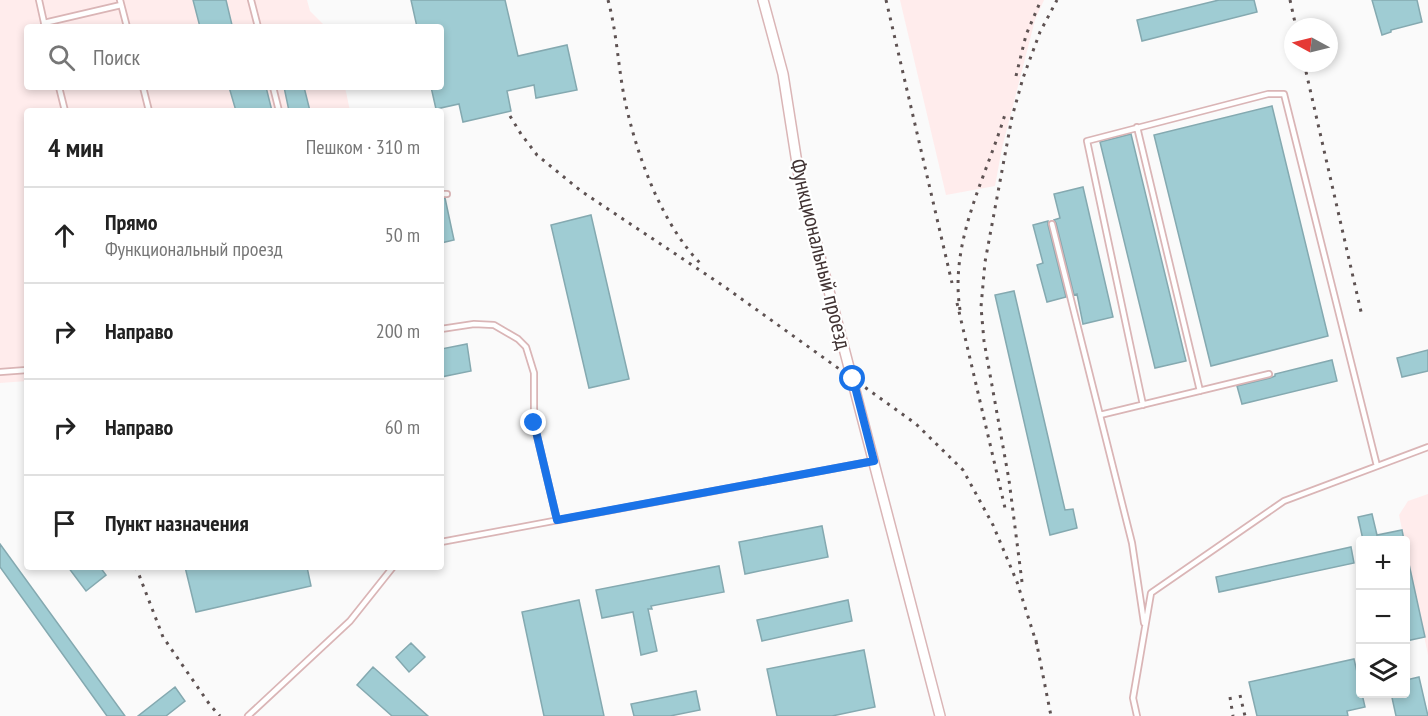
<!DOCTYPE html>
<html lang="ru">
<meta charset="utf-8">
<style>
:root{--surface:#fff;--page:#f6f6f6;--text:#222;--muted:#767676;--line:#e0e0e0}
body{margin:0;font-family:"PT Sans Narrow",sans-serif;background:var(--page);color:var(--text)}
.controls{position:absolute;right:18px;bottom:18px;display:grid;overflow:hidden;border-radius:6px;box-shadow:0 3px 9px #0003}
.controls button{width:54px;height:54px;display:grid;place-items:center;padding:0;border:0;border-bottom:2px solid var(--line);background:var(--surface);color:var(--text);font:30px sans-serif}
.compass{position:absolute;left:1284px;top:18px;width:54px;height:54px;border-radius:50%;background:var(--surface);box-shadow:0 3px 9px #0003;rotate:277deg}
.stop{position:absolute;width:18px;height:18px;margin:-14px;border:4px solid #1a73e8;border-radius:50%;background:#fff}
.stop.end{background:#1a73e8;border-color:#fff;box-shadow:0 2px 6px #0008}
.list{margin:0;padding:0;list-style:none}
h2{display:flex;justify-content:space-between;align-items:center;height:78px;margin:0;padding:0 24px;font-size:26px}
h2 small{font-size:20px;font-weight:400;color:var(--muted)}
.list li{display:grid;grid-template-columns:39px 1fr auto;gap:18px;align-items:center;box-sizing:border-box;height:96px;padding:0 24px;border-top:2px solid var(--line)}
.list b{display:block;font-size:22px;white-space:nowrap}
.list p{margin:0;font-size:20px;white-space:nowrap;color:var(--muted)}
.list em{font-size:20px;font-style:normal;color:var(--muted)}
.icon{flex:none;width:33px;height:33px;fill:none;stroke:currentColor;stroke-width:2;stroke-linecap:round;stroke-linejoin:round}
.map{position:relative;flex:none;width:1428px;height:716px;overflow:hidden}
.search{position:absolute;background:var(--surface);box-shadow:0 3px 9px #0003;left:24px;top:24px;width:420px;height:66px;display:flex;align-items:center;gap:15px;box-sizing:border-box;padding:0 21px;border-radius:6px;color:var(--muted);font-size:22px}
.panel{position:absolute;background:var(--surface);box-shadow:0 3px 9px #0003;left:24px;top:108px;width:420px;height:462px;border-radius:6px}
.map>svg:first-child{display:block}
.built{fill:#ffecec}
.building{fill:#9fccd3;stroke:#84a9b0;stroke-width:1.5}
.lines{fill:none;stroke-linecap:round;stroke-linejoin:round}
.lane-casing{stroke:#dab5b6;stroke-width:8}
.street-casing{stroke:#dab5b6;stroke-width:12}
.lane{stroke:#fff;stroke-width:4.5}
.street{stroke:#fff;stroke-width:9}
.rail{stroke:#5e5252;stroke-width:3;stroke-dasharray:3 6;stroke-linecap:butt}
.route{stroke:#1a73e8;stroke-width:8}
.labels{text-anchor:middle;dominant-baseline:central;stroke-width:4.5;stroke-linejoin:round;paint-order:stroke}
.street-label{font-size:22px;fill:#413333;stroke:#fff}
</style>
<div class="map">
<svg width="1428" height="716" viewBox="0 0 1428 716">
<rect width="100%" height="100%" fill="#fafafa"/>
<!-- built -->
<path class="built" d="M0 0H307L310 11 326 27H27V87H345L350 111H27V381L0 383Z
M900 0H1044L1035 20 1002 148 995 186 946 195Z
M1428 494V655L1399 515 1408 501Z"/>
<!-- building -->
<path class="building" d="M193 0H226L232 25 200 27Z
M411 0H505L518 56 567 45 577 90 536 98 534 85 507 91 511 111 463 122 459 104 436 109 431 87H441V27H417Z
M1219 0H1254L1257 12 1142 41 1137 20Z
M1372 0H1417L1422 22 1391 30V32L1382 35Z
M229 87H266L272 111H236Z
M284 87H304L310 111H289Z
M1272 106 1328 336 1211 366 1154 135Z
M1131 134 1186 361 1155 368 1100 142Z
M1083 187 1113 317 1083 324 1077 294 1074 295 1056 223 1054 220 1060 218 1054 194Z
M445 198 454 240 441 243V199Z
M591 215 629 379 589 388 551 225Z
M1048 221V225L1066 297 1047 302 1037 265 1043 263 1033 225Z
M1014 291 1065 510 1073 509 1077 528 1050 535 995 295Z
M467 344 471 371 441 377V349Z
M1428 350V371L1402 377 1397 358Z
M1332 360 1337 381 1242 404 1237 386 1270 378 1275 376V374Z
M1372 514 1377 535 1402 530 1404 540H1363L1358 517Z
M822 526 828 557 745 574 739 542Z
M0 544 125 716H107L0 567Z
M1351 547 1354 563 1219 592 1216 577Z
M1406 564H1409L1425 637 1406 641Z
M719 566 724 592 651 606 652 609H648L657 651 641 655 633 612 602 618 596 590Z
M68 567H100L106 575 86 591Z
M185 567H307L311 586 196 612Z
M579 600 604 716H544L522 612Z
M848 600 852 621 762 641 757 620Z
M411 643 425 657 409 672 396 657Z
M864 650 875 707 832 716H777L767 669Z
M1354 659 1365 707 1347 711 1348 716H1257L1249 682Z
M373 667 428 716H392L357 685Z
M1419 677 1428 716H1396L1391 693H1406V680Z
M175 687 185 701 166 716H138Z
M696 691 700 710 670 716H634L631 704Z"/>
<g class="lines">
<defs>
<path id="lane" d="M39 0 45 27
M120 0 127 27
M251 0 258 27
M44 23 121 5
M59 87 65 111
M143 87 149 111
M273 87 279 111
M1137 127 1200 391
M441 194H447
M1052 224 1132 543 1144 623
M441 329 474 324 494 325 518 339 526 347 534 373V423L557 520
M0 372 27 370
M1143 405 1087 141 1268 94H1284L1377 466
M1100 415 1269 374
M441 542 874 461
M248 716 350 621 393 567
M1137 716 1133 698 1151 593 1284 501 1428 447"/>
<path id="street" d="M763 0 783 74 799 176 940 716"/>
</defs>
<!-- lane casing -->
<use href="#lane" class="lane-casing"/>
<!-- street casing -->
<use href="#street" class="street-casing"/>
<!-- lane -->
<use href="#lane" class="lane"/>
<!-- street -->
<use href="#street" class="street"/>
<!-- rail -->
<path class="rail" d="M608 0C617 33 618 67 625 101 637 156 662 226 703 266
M886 0 952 283
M1290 0 1296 27
M1304 63 1362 316
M1016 76 1026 35 1041 0
M510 116 521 134 537 155 581 191 725 287 916 424 963 470 993 525 1017 582 1038 648
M957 303 1005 508
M960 310C949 240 987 176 1006 111
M136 567 163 637 210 705 220 716
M1022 582 1009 480 984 341 981 307 985 262 1012 117 1023 78 1040 32 1057 0
M1036 640 1051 716
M1240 695 1245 716
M1230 697 1233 716"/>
</g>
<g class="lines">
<!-- route -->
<path class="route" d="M534 423 557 520 874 461 853 379"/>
</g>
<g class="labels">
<!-- street labels -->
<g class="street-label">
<text transform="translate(821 254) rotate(76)">Функциональный проезд</text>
</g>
</g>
</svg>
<div class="controls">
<button>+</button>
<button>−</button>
<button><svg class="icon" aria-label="layers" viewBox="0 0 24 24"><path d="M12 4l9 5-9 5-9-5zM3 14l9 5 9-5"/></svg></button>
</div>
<svg class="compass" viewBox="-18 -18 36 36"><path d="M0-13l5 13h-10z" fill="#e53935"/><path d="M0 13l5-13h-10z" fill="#767676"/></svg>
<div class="stop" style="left:853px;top:379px"></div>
<div class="stop end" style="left:534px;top:423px"></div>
<div class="search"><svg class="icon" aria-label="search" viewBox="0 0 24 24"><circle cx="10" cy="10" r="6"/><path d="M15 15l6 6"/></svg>Поиск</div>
<section class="panel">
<h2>4 мин<small>Пешком · 310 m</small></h2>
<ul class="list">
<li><svg class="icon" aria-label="ahead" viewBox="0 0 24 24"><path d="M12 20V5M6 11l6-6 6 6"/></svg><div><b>Прямо</b><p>Функциональный проезд</p></div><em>50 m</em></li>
<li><svg class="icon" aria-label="right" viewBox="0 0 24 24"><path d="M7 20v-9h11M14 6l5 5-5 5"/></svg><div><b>Направо</b></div><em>200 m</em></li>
<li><svg class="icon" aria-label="right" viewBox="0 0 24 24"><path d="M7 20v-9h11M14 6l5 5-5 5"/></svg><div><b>Направо</b></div><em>60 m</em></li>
<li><svg class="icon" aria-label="arrive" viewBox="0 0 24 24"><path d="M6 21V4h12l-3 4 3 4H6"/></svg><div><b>Пункт назначения</b></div></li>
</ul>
</section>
</div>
